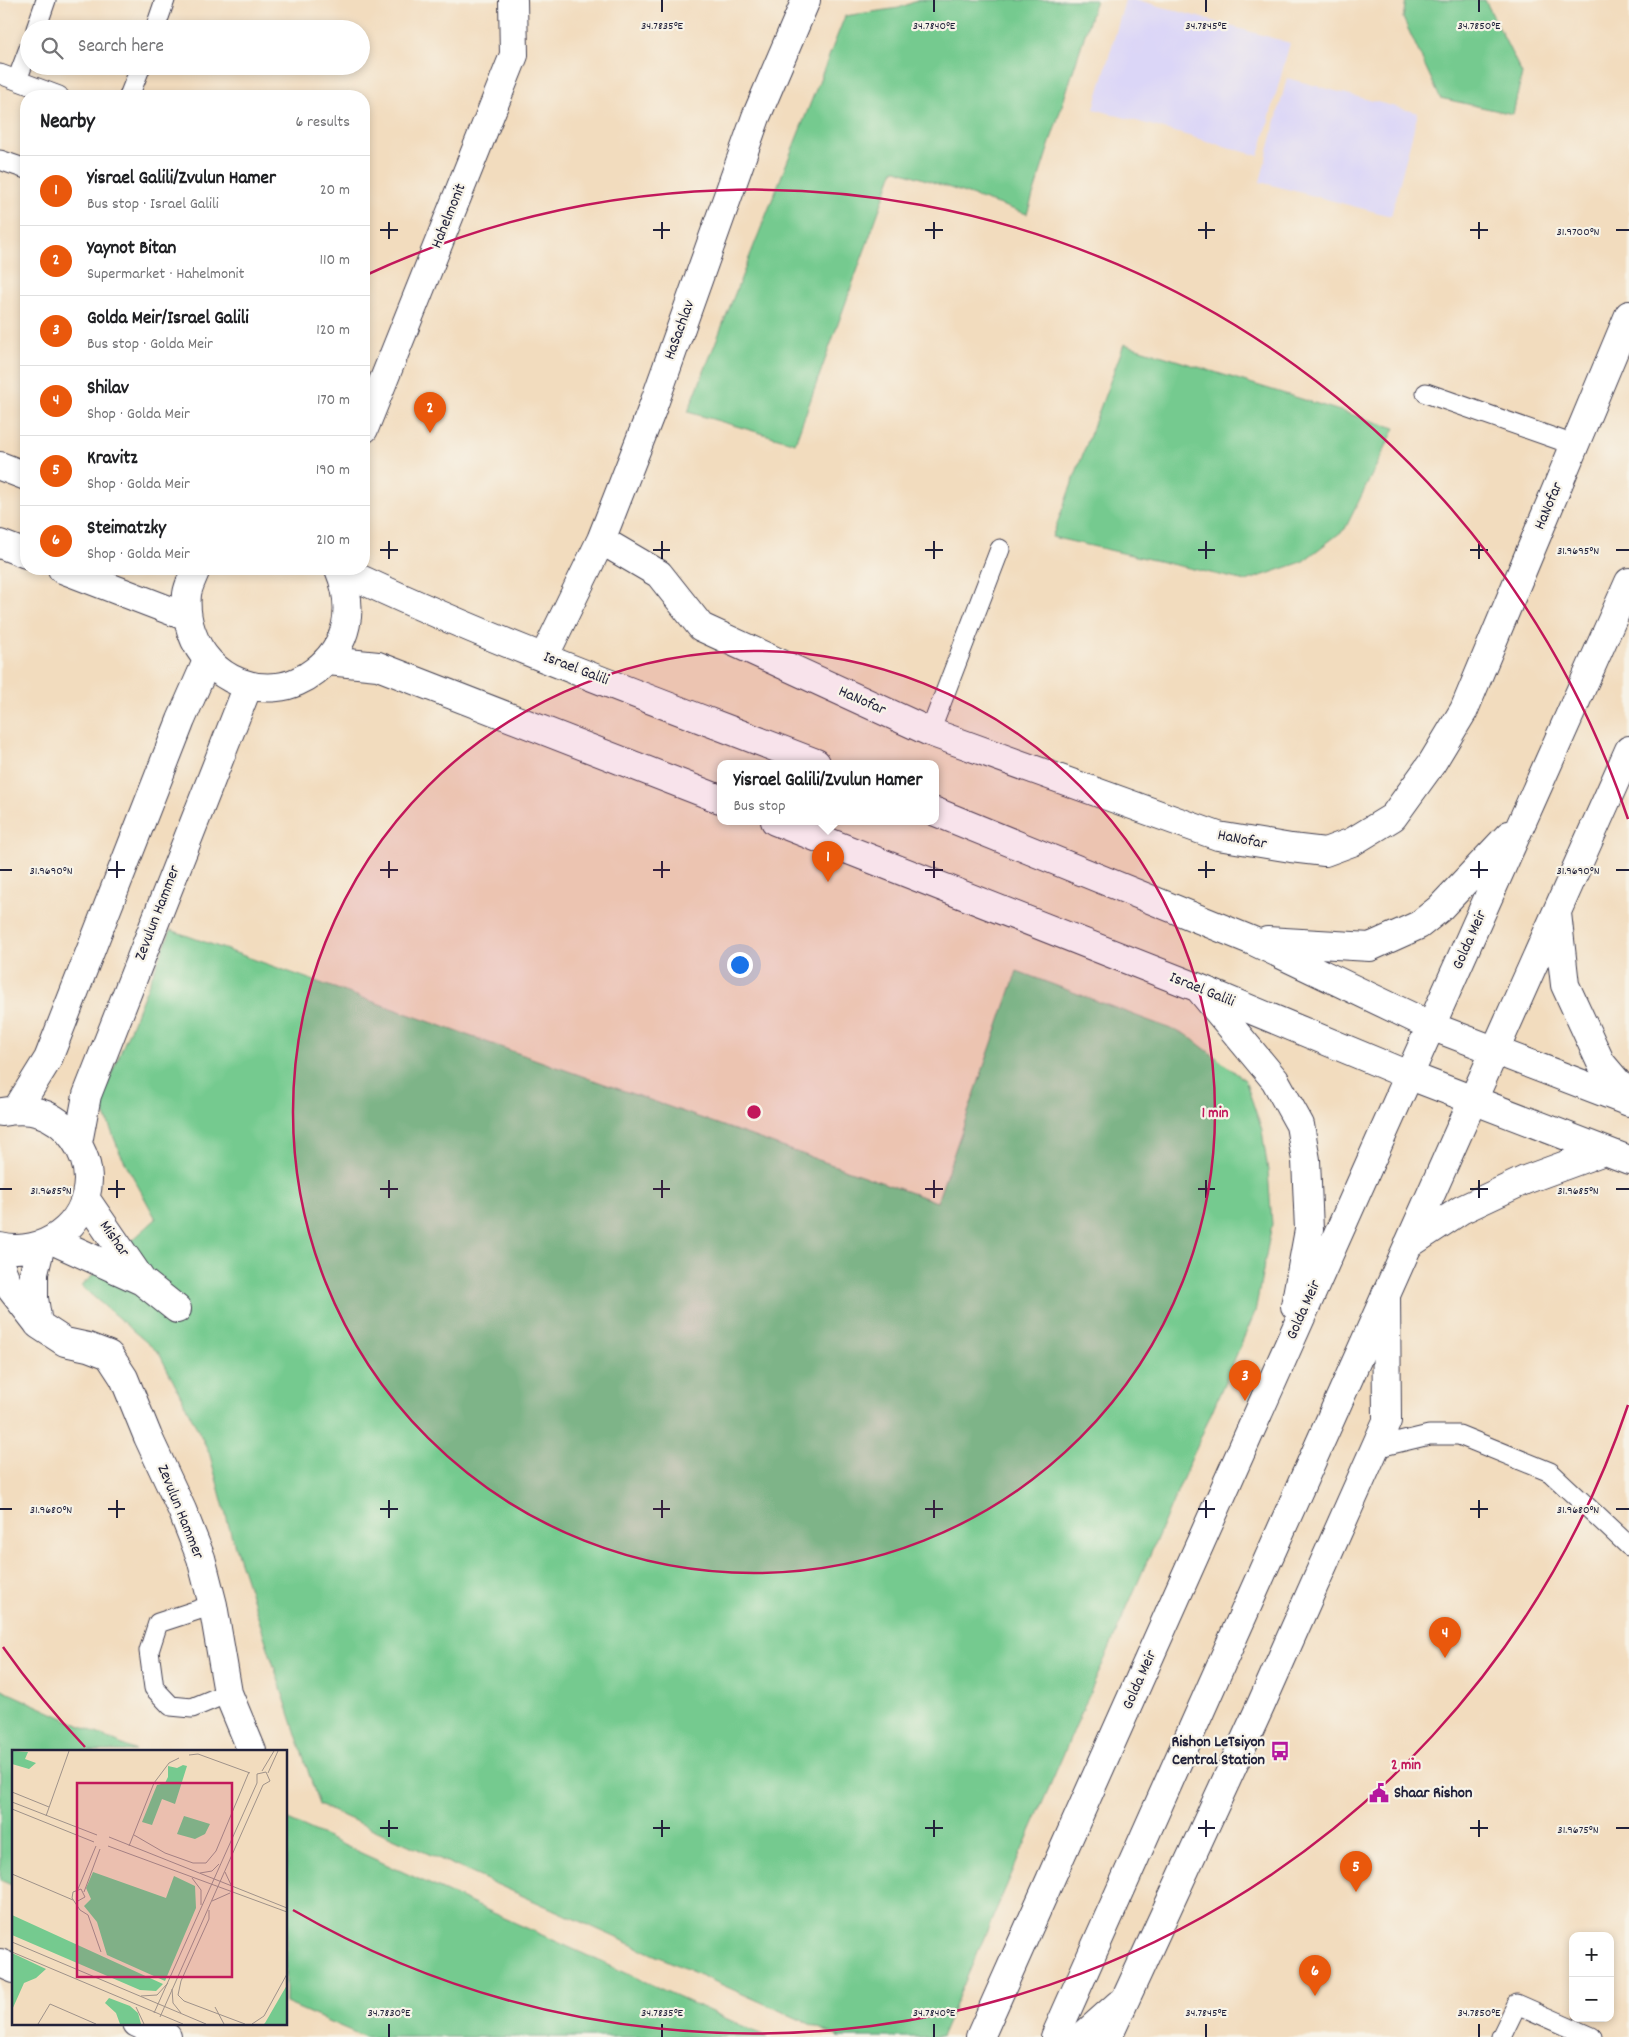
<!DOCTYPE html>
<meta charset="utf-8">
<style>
:root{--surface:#fff;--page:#f2f2f2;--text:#202124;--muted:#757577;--line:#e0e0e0;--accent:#ea580c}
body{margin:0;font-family:Dekko,sans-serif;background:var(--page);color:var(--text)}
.controls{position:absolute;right:15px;bottom:15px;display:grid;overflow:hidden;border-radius:10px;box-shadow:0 2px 8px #0003}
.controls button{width:45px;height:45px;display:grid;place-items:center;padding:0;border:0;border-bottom:1px solid var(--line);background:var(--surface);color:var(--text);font:25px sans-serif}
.you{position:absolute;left:739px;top:964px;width:18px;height:18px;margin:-12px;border:4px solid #fff;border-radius:50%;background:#1a73e8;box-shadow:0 0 0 8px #1a73e833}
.badge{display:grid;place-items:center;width:32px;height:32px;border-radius:50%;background:var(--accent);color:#fff;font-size:16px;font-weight:700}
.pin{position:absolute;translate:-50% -41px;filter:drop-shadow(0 1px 2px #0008)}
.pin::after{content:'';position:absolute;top:26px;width:18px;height:15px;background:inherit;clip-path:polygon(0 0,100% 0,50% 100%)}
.popup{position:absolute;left:717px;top:760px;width:222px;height:65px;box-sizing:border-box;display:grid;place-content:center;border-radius:10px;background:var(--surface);filter:drop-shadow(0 1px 4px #0005);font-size:16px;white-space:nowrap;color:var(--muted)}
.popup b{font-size:19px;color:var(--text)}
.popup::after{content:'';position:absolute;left:50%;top:100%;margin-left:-10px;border:10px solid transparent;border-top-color:var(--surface)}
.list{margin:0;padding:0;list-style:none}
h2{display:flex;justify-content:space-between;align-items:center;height:65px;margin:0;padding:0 20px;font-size:21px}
h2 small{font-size:16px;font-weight:400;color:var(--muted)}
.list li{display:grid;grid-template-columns:32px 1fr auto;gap:15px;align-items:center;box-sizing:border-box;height:70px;padding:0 20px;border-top:1px solid var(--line)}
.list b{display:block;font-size:19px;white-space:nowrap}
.list p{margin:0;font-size:16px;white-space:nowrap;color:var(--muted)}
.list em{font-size:16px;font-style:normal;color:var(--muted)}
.icon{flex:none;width:28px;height:28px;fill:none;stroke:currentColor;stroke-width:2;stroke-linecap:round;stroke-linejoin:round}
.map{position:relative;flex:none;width:1629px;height:2037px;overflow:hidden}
.search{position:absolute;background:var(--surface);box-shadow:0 2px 8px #0003;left:20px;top:20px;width:350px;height:55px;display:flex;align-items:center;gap:12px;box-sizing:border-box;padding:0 18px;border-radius:28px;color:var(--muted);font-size:19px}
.panel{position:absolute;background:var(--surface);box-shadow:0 2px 8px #0003;left:20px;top:90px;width:350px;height:485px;border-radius:20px}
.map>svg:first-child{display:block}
.built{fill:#dbd6f7}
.green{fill:#75ca8f;stroke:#4c7665}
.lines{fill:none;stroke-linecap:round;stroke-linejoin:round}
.lane-casing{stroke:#413e4f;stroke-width:21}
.street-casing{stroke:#413e4f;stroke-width:30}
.secondary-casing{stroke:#413e4f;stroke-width:30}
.lane{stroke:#fff;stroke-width:19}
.street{stroke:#fff;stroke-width:28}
.secondary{stroke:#fff;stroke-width:28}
.ticks{fill:none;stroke:#22223b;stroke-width:2}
.ring{fill:none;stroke:#c2185b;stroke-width:2.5}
.labels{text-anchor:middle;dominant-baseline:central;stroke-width:4.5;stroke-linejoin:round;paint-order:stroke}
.street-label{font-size:16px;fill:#22223b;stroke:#f7f3e8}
.poi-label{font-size:16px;font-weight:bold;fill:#22223b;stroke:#f7f3e8;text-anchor:end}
.inset-road{fill:none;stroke:#9f928a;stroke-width:1}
.view{fill:#c2185b;fill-opacity:0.15;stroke:#c2185b;stroke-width:2.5}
.inset-edge{fill:none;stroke:#22223b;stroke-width:2.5}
.ticks-label{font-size:12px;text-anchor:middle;fill:#22223b;stroke:#f7f3e8;stroke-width:4.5;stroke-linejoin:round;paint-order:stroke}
.centre{fill:#c2185b;stroke:#f7f3e8;stroke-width:2.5}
.ring-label{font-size:15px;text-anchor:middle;font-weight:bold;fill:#c2185b;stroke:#f7f3e8;stroke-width:4.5;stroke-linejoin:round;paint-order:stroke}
</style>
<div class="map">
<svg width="1629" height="2037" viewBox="0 0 1629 2037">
<rect width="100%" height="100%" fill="#f7f3e8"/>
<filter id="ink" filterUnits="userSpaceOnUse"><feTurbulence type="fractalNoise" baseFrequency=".02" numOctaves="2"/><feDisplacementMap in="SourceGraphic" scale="10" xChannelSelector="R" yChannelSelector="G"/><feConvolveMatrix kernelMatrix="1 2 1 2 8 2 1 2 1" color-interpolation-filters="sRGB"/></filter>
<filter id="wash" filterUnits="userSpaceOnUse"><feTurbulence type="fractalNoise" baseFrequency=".0096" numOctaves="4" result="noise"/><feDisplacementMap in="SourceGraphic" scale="20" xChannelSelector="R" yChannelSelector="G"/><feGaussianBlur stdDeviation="1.12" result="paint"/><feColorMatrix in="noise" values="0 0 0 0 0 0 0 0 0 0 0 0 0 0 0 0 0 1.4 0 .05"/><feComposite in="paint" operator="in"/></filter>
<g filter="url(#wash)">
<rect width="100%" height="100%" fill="#f2dcbe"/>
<!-- built -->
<path class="built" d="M1125 0H1138L1290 43 1259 156 1094 109Z
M1287 78 1418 113 1391 216 1260 182Z"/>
<!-- green -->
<path class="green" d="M919 0H1096L1027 214 894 169 795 443 688 412 845 16 899 8Z
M1406 0H1485L1522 74 1513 114 1440 98 1403 18Z
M1124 344 1395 428 1345 529 1302 562 1246 581 1052 537Z
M171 930 937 1202 1017 971 1187 1035 1245 1080 1262 1130 1268 1171 1272 1224 1255 1312 941 2037H839L319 1805 231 1534 209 1452 159 1353 81 1286 156 1219 120 1153 100 1102Z
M0 1689 136 1751H14V1886L0 1880Z
M286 1819 767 2037H365L286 2003Z"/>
</g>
<g filter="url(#ink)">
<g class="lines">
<defs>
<path id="lane" d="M36 29 46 0
M155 29 165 0
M0 74 59 96
M17 80 29 48
M129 96 141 66
M0 160 26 169
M1426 393 1574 445
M930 732 1000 549
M1375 1448 1429 1435H1459L1550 1472 1629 1546
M213 1605 158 1623 149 1651 154 1688 171 1706 192 1708 228 1693
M1501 2037 1517 2004 1592 2037"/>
<path id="street" d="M364 429 514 55 513 0
M601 540 659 574 701 627 930 732 1218 836 1291 848 1325 852 1352 842 1393 817 1432 763 1464 710 1629 315
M544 657 601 540 651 412 756 117 806 0
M17 1109 48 1059 181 720 207 661
M78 1143 87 1095 248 686
M85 1198 142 1281
M52 1240 142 1281 177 1309
M0 1247C43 1257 87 1226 88 1180 88 1152 67 1121 40 1113 27 1109 14 1110 2 1112
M0 1265 8 1285 39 1325 65 1342 88 1347 109 1355 124 1378 148 1437 182 1510 201 1558 213 1605 228 1693 252 1751
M38 1324 34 1298V1273L41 1245
M1082 2037 1119 2004
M1108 2037 1260 1707 1387 1421 1386 1294"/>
<path id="secondary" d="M0 466 26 476
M0 544 26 554
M62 569 187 617
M196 569C193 577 188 586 187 594 182 646 223 693 277 687 290 686 305 679 315 671 349 645 355 608 339 569
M339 569C494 643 656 701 816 763
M328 661 378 666 720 799
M936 812 1253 941 1431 1026 1629 1102
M775 821 1199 988 1408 1075 1629 1160
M1557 913 1565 985 1601 1063 1629 1096
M1267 941 1370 947 1419 925 1439 909 1509 835
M1201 991 1275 1080 1300 1125 1306 1160 1309 1230 1295 1306
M1408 1245 1461 1210 1525 1180 1604 1151
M0 1963 14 1969
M137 2023 167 2037
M980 2037 1629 582
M1055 2037 1629 750"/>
</defs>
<!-- lane casing -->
<use href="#lane" class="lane-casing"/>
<!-- street casing -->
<use href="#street" class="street-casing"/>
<!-- secondary casing -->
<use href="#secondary" class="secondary-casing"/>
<!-- lane -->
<use href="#lane" class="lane"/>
<!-- street -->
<use href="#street" class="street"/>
<!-- secondary -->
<use href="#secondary" class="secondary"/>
</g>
</g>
<!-- ticks -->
<path class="ticks" d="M662 0V12M934 0V12M1206 0V12M1479 0V12M389 222V239M662 222V239M934 222V239M1206 222V239M1479 222V239M380 230H398M653 230H670M925 230H943M1198 230H1215M1470 230H1488M1616 230H1629M389 541V559M662 541V559M934 541V559M1206 541V559M1479 541V559M380 550H398M653 550H670M925 550H943M1198 550H1215M1470 550H1488M1616 550H1629M117 861V878M389 861V878M662 861V878M934 861V878M1206 861V878M1479 861V878M0 870H12M108 870H125M380 870H398M653 870H670M925 870H943M1198 870H1215M1470 870H1488M1616 870H1629M117 1180V1198M389 1180V1198M662 1180V1198M934 1180V1198M1206 1180V1198M1479 1180V1198M0 1189H12M108 1189H125M380 1189H398M653 1189H670M925 1189H943M1198 1189H1215M1470 1189H1488M1616 1189H1629M117 1500V1518M389 1500V1518M662 1500V1518M934 1500V1518M1206 1500V1518M1479 1500V1518M0 1509H12M108 1509H125M380 1509H398M653 1509H670M925 1509H943M1198 1509H1215M1470 1509H1488M1616 1509H1629M389 1820V1837M662 1820V1837M934 1820V1837M1206 1820V1837M1479 1820V1837M380 1828H398M653 1828H670M925 1828H943M1198 1828H1215M1470 1828H1488M1616 1828H1629M389 2024V2037M662 2024V2037M934 2024V2037M1206 2024V2037M1479 2024V2037"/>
<!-- distance rings -->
<circle cx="754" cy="1112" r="461" fill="#c2185b" fill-opacity=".12"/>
<g class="ring">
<circle cx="754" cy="1112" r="461"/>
<path d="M1628 1405A922 922 0 0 1 293 1910M85 1747A922 922 0 0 1 3 1647M364 276A922 922 0 0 1 1628 819"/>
</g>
<!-- icons -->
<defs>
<symbol id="bus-bare" viewBox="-9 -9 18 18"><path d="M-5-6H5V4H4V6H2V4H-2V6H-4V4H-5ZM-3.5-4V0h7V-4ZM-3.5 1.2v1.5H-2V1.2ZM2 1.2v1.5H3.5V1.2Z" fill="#b5179e" stroke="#f7f3e8" stroke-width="2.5" paint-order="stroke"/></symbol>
<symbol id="civic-bare" viewBox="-9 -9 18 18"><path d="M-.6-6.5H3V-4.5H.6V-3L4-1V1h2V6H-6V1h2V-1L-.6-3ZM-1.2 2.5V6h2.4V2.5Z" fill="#b5179e" stroke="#f7f3e8" stroke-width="2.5" paint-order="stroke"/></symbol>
</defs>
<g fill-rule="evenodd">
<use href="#bus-bare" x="1266" y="1737" width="28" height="28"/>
<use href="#civic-bare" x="1365" y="1779" width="28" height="28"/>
</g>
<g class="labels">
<!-- street labels -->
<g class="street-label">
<text transform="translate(449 216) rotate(-68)">Hahelmonit</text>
<text transform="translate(680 330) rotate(-70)">HaSachlav</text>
<text transform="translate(1549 506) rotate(-67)">HaNofar</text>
<text transform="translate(576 669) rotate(21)">Israel Galili</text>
<text transform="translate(862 701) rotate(24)">HaNofar</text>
<text transform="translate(1242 840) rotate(11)">HaNofar</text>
<text transform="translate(158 913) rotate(-69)">Zevulun Hammer</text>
<text transform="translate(1470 940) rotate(-66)">Golda Meir</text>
<text transform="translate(1202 990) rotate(22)">Israel Galili</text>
<text transform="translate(114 1239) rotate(55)">Mishar</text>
<text transform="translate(1304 1310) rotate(-66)">Golda Meir</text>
<text transform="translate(180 1512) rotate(68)">Zevulun Hammer</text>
<text transform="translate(1140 1680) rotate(-66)">Golda Meir</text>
</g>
<!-- poi labels -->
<g class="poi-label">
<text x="1265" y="1742">Rishon LeTsiyon<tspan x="1265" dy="18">Central Station</tspan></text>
<text x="1394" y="1793" text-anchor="start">Shaar Rishon</text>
</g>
</g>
<!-- overview -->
<g transform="translate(12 1750)">
<rect width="275" height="275" fill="#f2dcbe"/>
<path d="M0 1 16 2 13 9 24 13 17 19 0 14ZM171 15 175 16 163 54 150 49 140 75 130 72 145 35 153 33 156 27V16L165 18ZM172 66 198 74 193 84 183 89 165 84ZM81 122 154 148 162 126 183 136 184 158 153 231 95 205 85 172 72 156 79 149 74 138ZM0 165 151 234 144 241 128 240 0 185ZM0 203 34 219 24 228 12 233 0 260ZM275 235V274H252L253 273ZM97 248 118 256 126 263 129 274H108L104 263 93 253Z" fill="#75ca8f"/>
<path class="inset-road" d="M177 5 186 4 238 23M250 21 262 1M256 23 266 1M0 42 37 57M0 52 85 85M0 59 82 92M34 66 57 1M122 85 153 103 181 113H194L204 101 237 22M97 87 275 158M96 96 275 162M117 96 142 33 157 13 167 8M213 122 220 137M188 123 200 121 207 114M0 124 61 150M180 128 189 140V155M66 139 84 96M72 142 88 99M200 151 218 143M64 152 73 147 69 139 61 142 60 148 68 160 76 165 89 202M197 160V169L169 231 166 245 172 251 233 274M0 192 194 274M0 202 171 274M160 239 161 253 169 263M129 246 145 245 156 233M124 257 132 274M203 257 212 274M142 263 245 33V24L254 22 258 31 251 35 148 267M26 274 38 254 84 274M240 274 252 266 275 224"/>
<path class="view" d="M65 33H220V227H65Z"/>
<rect width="275" height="275" class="inset-edge"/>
</g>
<g class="ticks-label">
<text x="662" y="29">34.7835°E</text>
<text x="934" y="29">34.7840°E</text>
<text x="1206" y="29">34.7845°E</text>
<text x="1479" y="29">34.7850°E</text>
<text x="1578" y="235">31.9700°N</text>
<text x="1578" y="554">31.9695°N</text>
<text x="51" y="874">31.9690°N</text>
<text x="1578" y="874">31.9690°N</text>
<text x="51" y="1194">31.9685°N</text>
<text x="1578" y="1194">31.9685°N</text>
<text x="51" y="1513">31.9680°N</text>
<text x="1578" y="1513">31.9680°N</text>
<text x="1578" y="1833">31.9675°N</text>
<text x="389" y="2016">34.7830°E</text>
<text x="662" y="2016">34.7835°E</text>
<text x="934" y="2016">34.7840°E</text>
<text x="1206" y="2016">34.7845°E</text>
<text x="1479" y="2016">34.7850°E</text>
</g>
<circle cx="754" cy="1112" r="8" class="centre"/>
<g class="ring-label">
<text x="1215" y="1117">1 min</text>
<text x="1406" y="1769">2 min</text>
</g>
</svg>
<div class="controls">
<button>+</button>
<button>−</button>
</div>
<div class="you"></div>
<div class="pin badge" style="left:828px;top:882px">1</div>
<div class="popup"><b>Yisrael Galili/Zvulun Hamer</b>Bus stop</div>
<div class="pin badge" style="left:430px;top:433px">2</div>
<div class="pin badge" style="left:1245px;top:1401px">3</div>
<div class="pin badge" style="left:1445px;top:1658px">4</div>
<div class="pin badge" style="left:1356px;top:1892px">5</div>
<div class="pin badge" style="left:1315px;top:1996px">6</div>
<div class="search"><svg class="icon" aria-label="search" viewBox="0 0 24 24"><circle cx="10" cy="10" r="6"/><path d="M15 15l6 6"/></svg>Search here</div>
<section class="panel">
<h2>Nearby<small>6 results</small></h2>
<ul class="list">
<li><span class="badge">1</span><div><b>Yisrael Galili/Zvulun Hamer</b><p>Bus stop · Israel Galili</p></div><em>20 m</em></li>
<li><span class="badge">2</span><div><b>Yaynot Bitan</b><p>Supermarket · Hahelmonit</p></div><em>110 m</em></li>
<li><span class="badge">3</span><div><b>Golda Meir/Israel Galili</b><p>Bus stop · Golda Meir</p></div><em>120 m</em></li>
<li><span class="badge">4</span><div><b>Shilav</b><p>Shop · Golda Meir</p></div><em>170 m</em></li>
<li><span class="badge">5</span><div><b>Kravitz</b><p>Shop · Golda Meir</p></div><em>190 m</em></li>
<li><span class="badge">6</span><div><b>Steimatzky</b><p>Shop · Golda Meir</p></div><em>210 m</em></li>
</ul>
</section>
</div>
